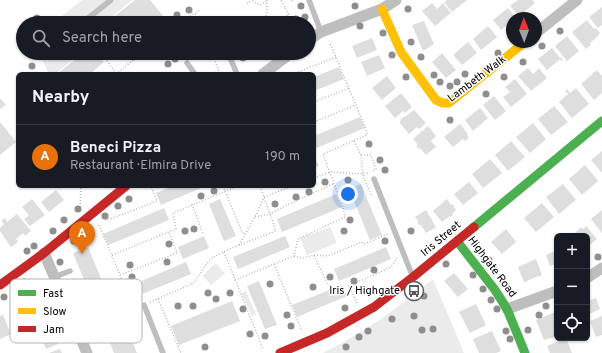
<!DOCTYPE html>
<meta charset="utf-8">
<style>
:root{--surface:#171b24;--page:#20242c;--text:#f1f3f6;--muted:#9ea1a6;--line:#363941;--accent:#adaeaf}
body{margin:0;font-family:Overpass,sans-serif;background:var(--page);color:var(--text)}
.controls{position:absolute;right:12px;bottom:12px;display:grid;overflow:hidden;border-radius:6px;box-shadow:0 1px 3px #0004}
.controls button{width:36px;height:36px;display:grid;place-items:center;padding:0;border:0;border-bottom:1px solid var(--line);background:var(--surface);color:var(--text);font:20px sans-serif}
.compass{position:absolute;left:506px;top:12px;width:36px;height:36px;border-radius:50%;background:var(--surface);box-shadow:0 1px 3px #0004;rotate:359deg}
.you{position:absolute;left:348px;top:194px;width:14px;height:14px;margin:-10px;border:3px solid #fff;border-radius:50%;background:#1a73e8;box-shadow:0 0 0 6px #1a73e833}
.badge{display:grid;place-items:center;width:26px;height:26px;border-radius:50%;background:var(--accent);color:#fff;font-size:13px;font-weight:700}
.pin{position:absolute;translate:-50% -33px;filter:drop-shadow(0 1px 2px #0008)}
.pin::after{content:'';position:absolute;top:21px;width:14px;height:12px;background:inherit;clip-path:polygon(0 0,100% 0,50% 100%)}
.list{margin:0;padding:0;list-style:none}
h2{display:flex;justify-content:space-between;align-items:center;height:52px;margin:0;padding:0 16px;font-size:17px}
h2 small{font-size:13px;font-weight:400;color:var(--muted)}
.list li{display:grid;grid-template-columns:26px 1fr auto;gap:12px;align-items:center;box-sizing:border-box;height:64px;padding:0 16px;border-top:1px solid var(--line)}
.list b{display:block;font-size:15px;white-space:nowrap}
.list p{margin:0;font-size:13px;white-space:nowrap;color:var(--muted)}
.list em{font-size:13px;font-style:normal;color:var(--muted)}
.icon{flex:none;width:22px;height:22px;fill:none;stroke:currentColor;stroke-width:2;stroke-linecap:round;stroke-linejoin:round}
.map{position:relative;flex:none;width:602px;height:353px;overflow:hidden}
.search{position:absolute;background:var(--surface);box-shadow:0 1px 3px #0004;left:16px;top:16px;width:300px;height:44px;display:flex;align-items:center;gap:10px;box-sizing:border-box;padding:0 14px;border-radius:22px;color:var(--muted);font-size:15px}
.panel{position:absolute;background:var(--surface);box-shadow:0 1px 3px #0004;left:16px;top:72px;width:300px;height:116px;border-radius:6px}
.map>svg:first-child{display:block}
.green{fill:#ebebeb}
.building{fill:#dedede}
.lines{fill:none;stroke-linecap:round;stroke-linejoin:round}
.path{stroke:#b9b9b9;stroke-width:1.5;stroke-dasharray:1 2;stroke-linecap:butt}
.lane{stroke:#bebebe;stroke-width:5.5}
.street{stroke:#bebebe;stroke-width:11}
.fast{stroke:#4caf50;stroke-width:9}
.slow{stroke:#ffc107;stroke-width:9}
.jam{stroke:#c62828;stroke-width:9}
.tree{fill:#8e8e8e}
.labels{text-anchor:middle;dominant-baseline:central;stroke-width:3;stroke-linejoin:round;paint-order:stroke}
.street-label{font-size:11px;fill:#000;stroke:#fff}
.poi-label{font-size:11px;fill:#000;stroke:#fff;text-anchor:end}
.key{fill:#fff;stroke:#b2b2b2;stroke-width:1}
.key-label{font-size:11px;fill:#000}
</style>
<div class="map">
<svg width="602" height="353" viewBox="0 0 602 353">
<rect width="100%" height="100%" fill="#fff"/>
<!-- green -->
<path class="green" d="M82 0H132L105 23H85L79 16 70 23H53Z
M39 53H81L55 74H49Z
M330 227 337 243 307 255 300 238Z
M216 263 225 274 211 285 203 276 210 268Z
M433 279 464 353H323C365 332 397 309 433 279Z
M246 291 256 314 252 316 241 293Z"/>
<!-- building -->
<path class="building" d="M135 0H150L169 23H106Z
M447 0H467L452 12 444 2Z
M518 0H532L535 3 519 16 510 6Z
M432 3 437 9 443 3 451 13 435 26 422 11Z
M602 7V25L598 28 589 17Z
M508 8 516 18H512V21L501 30 493 20Z
M78 18 82 23H72Z
M587 20 594 29 596 28 600 33 599 34V35L590 43 591 45 586 49 572 32Z
M424 21 434 44 423 51 412 25Z
M488 26 497 37 481 50 473 39Z
M567 36 579 51 567 61 555 46Z
M372 38 377 50 357 58 352 46Z
M468 42 477 53 462 65 453 55Z
M552 48 560 58 561 57 563 60 561 61 560 59 547 70 538 59Z
M83 53H104L99 57 104 62 90 74H57Z
M105 53H116L109 58Z
M442 53 456 70 446 78 432 62Z
M379 55 385 68 367 76 361 62Z
M339 67 344 79 314 91V77Z
M528 68 533 74 539 68 547 78 531 91 518 76Z
M597 70 602 76V93L594 100 581 84Z
M387 76 396 88 382 100 372 88Z
M515 79 527 94 511 107 503 97 510 92 505 87Z
M576 88 589 104 572 118 559 102 568 94 565 91 567 89 570 93Z
M401 93 412 107 405 113 403 111 395 118 385 106Z
M494 96 506 111 495 120 483 105Z
M0 98 6 105 0 109Z
M554 106 568 122 551 135 538 119Z
M480 108 488 118 473 131 465 120Z
M414 110 426 123 419 129 417 127 409 134 399 122 401 121 400 120 405 116V117Z
M360 117 365 128 314 149V136Z
M0 122 16 142 0 155Z
M533 123 546 139 530 153 516 137Z
M460 124 468 134 467 135 469 138 465 141 463 139 453 147 444 137Z
M428 126 436 136 431 141 436 147 426 155 420 148 419 149 416 146 418 145 413 139Z
M511 141 525 157 508 171 495 155Z
M602 151V173L591 160Z
M314 155 319 166 314 168Z
M490 159 502 173 483 188 472 174Z
M585 165 598 181 582 195 569 179Z
M469 182 478 193 463 205 454 194Z
M361 184 382 235 370 240 349 189Z
M563 184 576 200 559 214 546 197Z
M173 186H206L161 205 156 193Z
M56 190 64 200 49 212 41 202Z
M336 194 342 207 282 232 277 219Z
M32 199 45 215 30 226 24 219 29 215 22 207Z
M220 199 236 236 224 241 209 204Z
M447 199 451 205 452 204 454 206V207L456 210 452 214 453 215 450 217V216L442 222 433 211Z
M542 203 554 217 536 232 524 218Z
M164 208 169 220 108 245 103 234Z
M426 210 436 227 426 233 421 225H419L417 223 419 222 415 217Z
M602 210V233L591 219Z
M17 214 31 231 25 236 23 233 16 239 18 242 11 247 0 231V228L4 224 1 221 5 218 7 222Z
M586 226 597 239 589 246 587 243V236H572L581 227 583 229Z
M506 229 516 242 502 254 491 242Z
M204 236 209 248 183 259 178 247Z
M285 236 290 247 238 269 233 257Z
M88 247 103 283 107 281 137 353H114L73 253Z
M386 247 391 259 339 281 334 269Z
M557 250V263L550 266 546 255Z
M536 259 542 275 538 277V276L529 280 526 282H524L518 267Z
M186 262 191 274 130 299 125 288Z
M454 273 468 289 458 297 444 281Z
M259 281 277 325 265 329 247 286Z
M342 285 347 296 297 317 292 305Z
M30 286 38 297 23 308 22 307 16 313 9 305Z
M587 296H589L590 300 596 298 600 309 587 315Z
M232 301 240 321 179 345 171 326Z
M476 304 486 325 470 333 459 312Z
M555 312 557 316V335L551 339V338L544 340 536 320Z
M3 315 11 334 0 339V316Z
M602 316V335L596 337 590 321Z
M51 328 58 344 46 349 39 333Z
M492 331 501 351 496 353H479L473 339Z
M566 338 572 353H550L547 346Z
M60 349 62 353H49Z"/>
<g class="lines">
<!-- path -->
<path class="path" d="M253 0 256 3 260 5 267 1
M267 0V13L264 21H271L289 15 281 0
M292 0 294 2
M247 4 252 0
M180 23 195 13
M199 23 195 13 200 10
M212 53 220 74
M103 56 116 73
M116 74 142 53
M293 74 336 57
M314 102 349 88
M314 122 356 105
M354 141 361 155 363 174 364 179
M361 155H371L376 169 373 171
M314 178 330 172 363 174 370 173
M365 180 372 197
M223 186 242 232 244 234
M264 197 293 186
M192 204 203 234
M80 207 81 186
M255 217 270 214 291 203 333 184
M105 220 110 219 157 201 151 186
M99 225 120 275 133 308 137 307
M239 245 256 215 264 197
M224 252 263 349
M112 255 176 229 173 213 238 186
M314 255 328 256 362 242 364 244 388 234
M294 256 303 258 314 255 328 285
M274 264 291 305 302 331
M120 275 177 253 169 232
M235 280 294 256 298 239 345 217 343 208 323 154 367 135 366 129 330 43
M158 299 181 353
M150 302 194 283 210 259 223 252 239 245 276 231 260 186
M357 303 349 286 391 267 397 258"/>
<!-- lane -->
<path class="lane" d="M309 0 321 32
M87 19 111 0
M214 20 215 23
M228 53 237 74
M187 63 195 74
M374 179 412 275
M83 222 90 235V240
M54 277 70 271
M144 305 163 353
M83 343 98 336"/>
<!-- street -->
<path class="street" d="M536 33 577 0
M309 40 321 32 382 9 396 0
M263 74 291 53
M44 253 87 353
M587 278 602 268
M507 309 557 291"/>
<!-- fast -->
<path class="fast" d="M474 227 602 121
M457 241 495 290 507 309 525 353"/>
<!-- slow -->
<path class="slow" d="M382 9 401 52 436 100 443 103H449L525 42"/>
<!-- jam -->
<path class="jam" d="M0 285 44 253 126 186
M280 353 327 333 374 307 413 277 474 227"/>
</g>
<!-- trees -->
<g class="tree">
<circle cx="301" cy="6" r="3.5"/>
<circle cx="355" cy="6" r="3.5"/>
<circle cx="408" cy="9" r="3.5"/>
<circle cx="189" cy="10" r="3.5"/>
<circle cx="177" cy="15" r="3.5"/>
<circle cx="305" cy="17" r="3.5"/>
<circle cx="37" cy="18" r="3.5"/>
<circle cx="296" cy="19" r="3.5"/>
<circle cx="360" cy="26" r="3.5"/>
<circle cx="560" cy="31" r="3.5"/>
<circle cx="383" cy="33" r="3.5"/>
<circle cx="411" cy="42" r="3.5"/>
<circle cx="542" cy="46" r="3.5"/>
<circle cx="498" cy="53" r="3.5"/>
<circle cx="392" cy="55" r="3.5"/>
<circle cx="421" cy="57" r="3.5"/>
<circle cx="243" cy="58" r="3.5"/>
<circle cx="175" cy="59" r="3.5"/>
<circle cx="523" cy="62" r="3.5"/>
<circle cx="168" cy="64" r="3.5"/>
<circle cx="32" cy="66" r="3.5"/>
<circle cx="465" cy="74" r="3.5"/>
<circle cx="434" cy="75" r="3.5"/>
<circle cx="406" cy="77" r="3.5"/>
<circle cx="504" cy="77" r="3.5"/>
<circle cx="440" cy="82" r="3.5"/>
<circle cx="457" cy="82" r="3.5"/>
<circle cx="450" cy="86" r="3.5"/>
<circle cx="486" cy="94" r="3.5"/>
<circle cx="450" cy="120" r="3.5"/>
<circle cx="369" cy="144" r="3.5"/>
<circle cx="380" cy="160" r="3.5"/>
<circle cx="385" cy="170" r="3.5"/>
<circle cx="348" cy="180" r="3.5"/>
<circle cx="325" cy="182" r="3.5"/>
<circle cx="214" cy="191" r="3.5"/>
<circle cx="309" cy="192" r="3.5"/>
<circle cx="201" cy="196" r="3.5"/>
<circle cx="296" cy="197" r="3.5"/>
<circle cx="129" cy="199" r="3.5"/>
<circle cx="275" cy="204" r="3.5"/>
<circle cx="118" cy="206" r="3.5"/>
<circle cx="78" cy="209" r="3.5"/>
<circle cx="105" cy="216" r="3.5"/>
<circle cx="64" cy="220" r="3.5"/>
<circle cx="350" cy="220" r="3.5"/>
<circle cx="194" cy="229" r="3.5"/>
<circle cx="53" cy="231" r="3.5"/>
<circle cx="185" cy="231" r="3.5"/>
<circle cx="344" cy="231" r="3.5"/>
<circle cx="411" cy="231" r="3.5"/>
<circle cx="83" cy="234" r="3.5"/>
<circle cx="444" cy="238" r="3.5"/>
<circle cx="74" cy="241" r="3.5"/>
<circle cx="385" cy="241" r="3.5"/>
<circle cx="169" cy="244" r="3.5"/>
<circle cx="34" cy="246" r="3.5"/>
<circle cx="27" cy="251" r="3.5"/>
<circle cx="598" cy="257" r="3.5"/>
<circle cx="489" cy="260" r="3.5"/>
<circle cx="60" cy="262" r="3.5"/>
<circle cx="167" cy="262" r="3.5"/>
<circle cx="446" cy="264" r="3.5"/>
<circle cx="130" cy="265" r="3.5"/>
<circle cx="374" cy="270" r="3.5"/>
<circle cx="473" cy="275" r="3.5"/>
<circle cx="132" cy="277" r="3.5"/>
<circle cx="330" cy="277" r="3.5"/>
<circle cx="354" cy="281" r="3.5"/>
<circle cx="24" cy="282" r="3.5"/>
<circle cx="270" cy="284" r="3.5"/>
<circle cx="313" cy="287" r="3.5"/>
<circle cx="483" cy="289" r="3.5"/>
<circle cx="208" cy="293" r="3.5"/>
<circle cx="230" cy="293" r="3.5"/>
<circle cx="424" cy="296" r="3.5"/>
<circle cx="4" cy="297" r="3.5"/>
<circle cx="216" cy="299" r="3.5"/>
<circle cx="491" cy="300" r="3.5"/>
<circle cx="178" cy="306" r="3.5"/>
<circle cx="193" cy="306" r="3.5"/>
<circle cx="546" cy="306" r="3.5"/>
<circle cx="345" cy="308" r="3.5"/>
<circle cx="243" cy="309" r="3.5"/>
<circle cx="497" cy="309" r="3.5"/>
<circle cx="287" cy="315" r="3.5"/>
<circle cx="539" cy="315" r="3.5"/>
<circle cx="414" cy="316" r="3.5"/>
<circle cx="392" cy="319" r="3.5"/>
<circle cx="291" cy="326" r="3.5"/>
<circle cx="433" cy="329" r="3.5"/>
<circle cx="422" cy="330" r="3.5"/>
<circle cx="528" cy="330" r="3.5"/>
<circle cx="368" cy="331" r="3.5"/>
<circle cx="506" cy="331" r="3.5"/>
<circle cx="250" cy="334" r="3.5"/>
<circle cx="265" cy="336" r="3.5"/>
<circle cx="359" cy="337" r="3.5"/>
<circle cx="510" cy="339" r="3.5"/>
<circle cx="205" cy="347" r="3.5"/>
<circle cx="346" cy="347" r="3.5"/>
</g>
<!-- icons -->
<defs>
<symbol id="bus-ring" viewBox="-11 -11 22 22"><circle r="9.5" fill="#fff" stroke="#595959" stroke-width="1.5"/><path d="M-5-6H5V4H4V6H2V4H-2V6H-4V4H-5ZM-3.5-4V0h7V-4ZM-3.5 1.2v1.5H-2V1.2ZM2 1.2v1.5H3.5V1.2Z" fill="#595959"/></symbol>
</defs>
<g fill-rule="evenodd">
<use href="#bus-ring" x="403" y="280" width="22" height="22"/>
</g>
<g class="labels">
<!-- street labels -->
<g class="street-label">
<text transform="translate(477 79) rotate(-37)">Lambeth Walk</text>
<text transform="translate(441 239) rotate(-40)">Iris Street</text>
<text transform="translate(492 267) rotate(53)">Highgate Road</text>
</g>
<!-- poi labels -->
<g class="poi-label">
<text x="400" y="291">Iris / Highgate</text>
</g>
</g>
<!-- legend -->
<rect x="10" y="279" width="132" height="64" rx="6" class="key"/>
<rect x="18" y="290" width="18" height="6" fill="#4caf50"/>
<rect x="18" y="308" width="18" height="6" fill="#ffc107"/>
<rect x="18" y="326" width="18" height="6" fill="#c62828"/>
<g class="key-label">
<text x="43" y="297">Fast</text>
<text x="43" y="315">Slow</text>
<text x="43" y="333">Jam</text>
</g>
</svg>
<div class="controls">
<button>+</button>
<button>−</button>
<button><svg class="icon" aria-label="locate" viewBox="0 0 24 24"><circle cx="12" cy="12" r="6"/><path d="M12 2v4M12 18v4M2 12h4M18 12h4"/></svg></button>
</div>
<svg class="compass" viewBox="-18 -18 36 36"><path d="M0-13l5 13h-10z" fill="#e53935"/><path d="M0 13l5-13h-10z" fill="#9ea1a6"/></svg>
<div class="you"></div>
<div class="pin badge" style="left:82px;top:254px;background:#e8710a">A</div>
<div class="search"><svg class="icon" aria-label="search" viewBox="0 0 24 24"><circle cx="10" cy="10" r="6"/><path d="M15 15l6 6"/></svg>Search here</div>
<section class="panel">
<h2>Nearby<small></small></h2>
<ul class="list">
<li><span class="badge" style="background:#e8710a">A</span><div><b>Beneci Pizza</b><p>Restaurant · Elmira Drive</p></div><em>190 m</em></li>
</ul>
</section>
</div>
